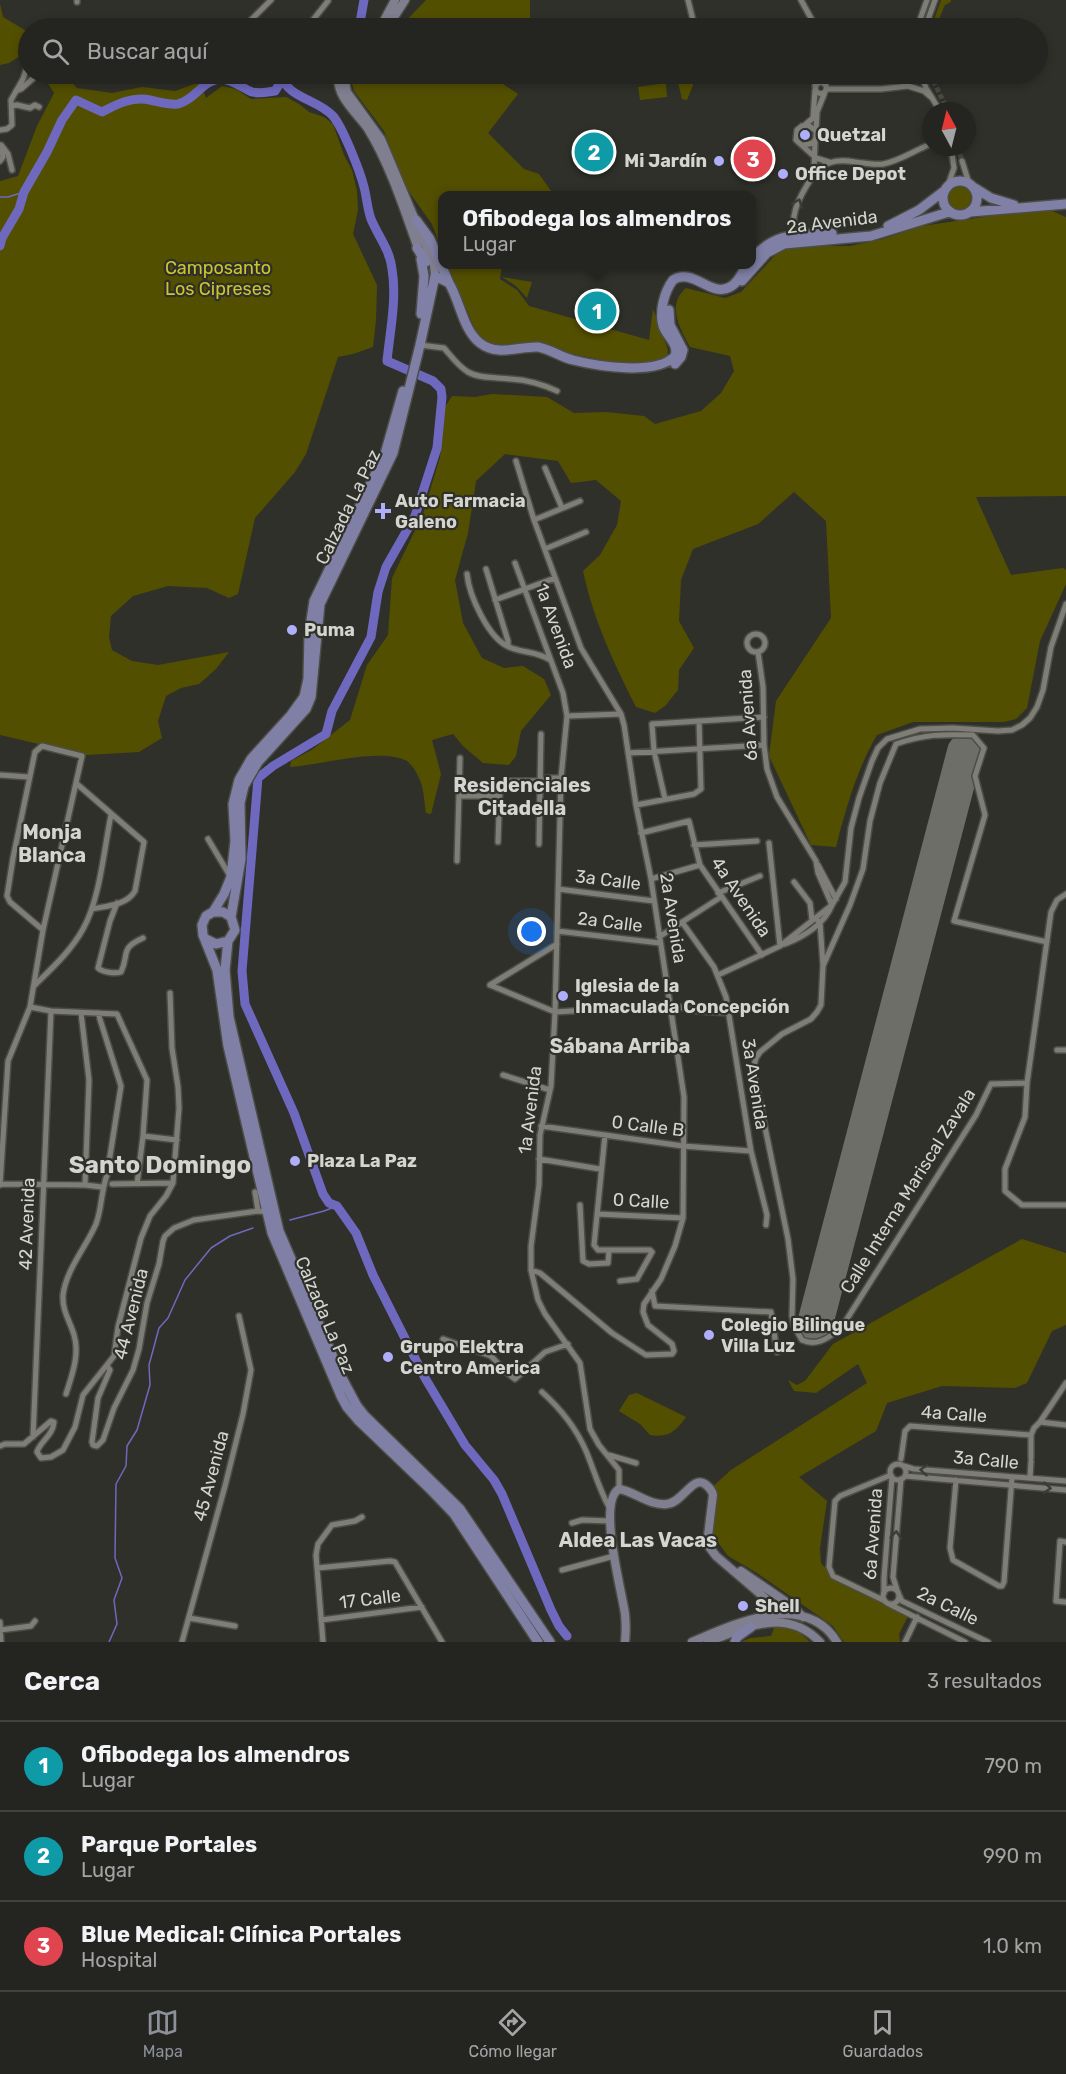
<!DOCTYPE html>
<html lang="es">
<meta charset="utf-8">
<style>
:root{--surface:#242420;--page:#30302d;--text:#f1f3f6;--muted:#a3a4a5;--line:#41413e;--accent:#8c9099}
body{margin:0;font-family:Rubik,sans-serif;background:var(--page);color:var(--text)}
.compass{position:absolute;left:922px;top:102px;width:54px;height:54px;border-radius:50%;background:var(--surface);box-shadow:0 3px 9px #0003;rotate:353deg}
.you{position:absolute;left:532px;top:932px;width:21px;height:21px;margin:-15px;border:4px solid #fff;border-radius:50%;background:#1a73e8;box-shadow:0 0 0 9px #1a73e833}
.badge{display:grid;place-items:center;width:39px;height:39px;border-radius:50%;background:var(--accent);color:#fff;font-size:20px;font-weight:700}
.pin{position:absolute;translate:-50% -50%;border:3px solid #fff;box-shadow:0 2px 6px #0006}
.popup{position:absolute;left:438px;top:191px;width:318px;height:78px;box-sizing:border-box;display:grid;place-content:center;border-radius:12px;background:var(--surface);filter:drop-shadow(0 2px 4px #0005);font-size:20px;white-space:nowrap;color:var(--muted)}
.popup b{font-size:22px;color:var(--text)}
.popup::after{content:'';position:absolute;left:50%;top:100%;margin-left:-12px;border:12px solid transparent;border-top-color:var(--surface)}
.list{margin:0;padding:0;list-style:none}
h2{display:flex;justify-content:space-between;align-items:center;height:78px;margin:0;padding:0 24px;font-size:26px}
h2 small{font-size:20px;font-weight:400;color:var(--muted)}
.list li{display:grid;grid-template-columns:39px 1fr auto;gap:18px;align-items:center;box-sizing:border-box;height:90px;padding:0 24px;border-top:2px solid var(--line)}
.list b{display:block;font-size:22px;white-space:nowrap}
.list p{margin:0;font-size:20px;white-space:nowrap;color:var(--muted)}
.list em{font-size:20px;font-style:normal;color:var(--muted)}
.icon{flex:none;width:33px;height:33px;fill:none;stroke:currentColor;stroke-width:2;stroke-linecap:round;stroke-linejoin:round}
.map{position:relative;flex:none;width:1066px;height:1642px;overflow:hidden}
.search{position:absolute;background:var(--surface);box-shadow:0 3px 9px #0003;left:18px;right:18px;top:18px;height:66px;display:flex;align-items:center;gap:15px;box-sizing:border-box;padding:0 21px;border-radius:33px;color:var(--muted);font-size:22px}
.sheet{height:348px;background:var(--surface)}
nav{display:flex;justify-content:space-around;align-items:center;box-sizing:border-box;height:84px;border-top:2px solid var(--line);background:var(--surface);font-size:16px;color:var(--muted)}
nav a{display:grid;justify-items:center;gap:3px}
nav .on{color:var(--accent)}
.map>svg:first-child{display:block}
.green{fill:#534f00}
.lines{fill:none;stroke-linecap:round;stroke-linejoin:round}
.stream{stroke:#6e69be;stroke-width:1.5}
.river{stroke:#6e69be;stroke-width:9}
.runway{stroke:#6e6e69;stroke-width:36}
.street-tunnel{stroke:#494943;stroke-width:5;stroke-dasharray:5 2.5;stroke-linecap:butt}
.street-casing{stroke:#4d4d48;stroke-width:8}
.secondary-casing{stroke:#4d4d48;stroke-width:11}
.primary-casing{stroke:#4d4d48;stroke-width:12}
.street{stroke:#7e7e77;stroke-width:5}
.secondary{stroke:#7f7f8f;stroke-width:8}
.primary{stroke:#8080a6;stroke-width:9}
.oneway{stroke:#3c3c36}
.poi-dot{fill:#afaefa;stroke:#30302a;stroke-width:2}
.labels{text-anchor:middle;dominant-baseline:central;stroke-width:4.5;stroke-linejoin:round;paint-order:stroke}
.poi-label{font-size:18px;font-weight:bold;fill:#d4d4d0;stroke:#30302a;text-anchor:start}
.street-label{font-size:18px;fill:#d4d4d0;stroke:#30302a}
.park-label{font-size:18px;fill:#cdc42e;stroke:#30302a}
.neighbourhood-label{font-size:20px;font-weight:bold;fill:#d4d4d0;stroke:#30302a}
.district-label{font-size:24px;font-weight:bold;fill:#d4d4d0;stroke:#30302a}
</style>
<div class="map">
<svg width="1066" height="1642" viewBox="0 0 1066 1642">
<rect width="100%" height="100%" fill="#30302a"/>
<!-- green -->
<path class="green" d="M426 0H530V18L527 24 491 28H399Z
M941 0H951V2L945 5 935 28H931Z
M0 4 3 17 28 32V51L9 63 0 65Z
M42 74H64L77 88 112 93 142 87 175 91 200 82 206 98 222 86 236 89 251 99 286 97 299 104 309 112 324 117 333 124 344 155 352 170 357 191 358 210 353 234 377 285 376 320 373 347 353 354 338 357 306 454 295 472 255 518 238 594 229 598 207 588 168 586 133 596 111 616 109 637 112 650 132 661 158 665 229 652 216 669 199 684 181 688 166 696 158 721 162 738 139 752 86 755 0 735V181L18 176 37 126 54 93Z
M352 74H488L518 94 488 133 524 169 539 174 554 195 442 196V251L432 224 404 185 384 131 354 91 350 76Z
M676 74H692L693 85 687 100 682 99Z
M666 83 667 97 640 100 638 87Z
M948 198a12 12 0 1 1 24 0a12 12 0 1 1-24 0Z
M1045 208 1066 217V496L976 497 1011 575 1063 568 1066 570V584L1040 641 1027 708 1016 719 1004 722H913L877 735C857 769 846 808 836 847L811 845 769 756 776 701 831 618 826 521 794 492 758 524 693 549 681 580 679 621 694 648 679 670 678 690 665 706 655 713 636 707C613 661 594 621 583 571L600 555 617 525 621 501 596 480 571 483 558 461 505 454 476 481 468 533 455 580 463 623 482 658 504 668 523 666 544 679 551 695 521 731 516 756 509 765 483 763 464 747 453 734 432 740 441 774 431 814 426 813C424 802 424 786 418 776 416 771 411 764 407 761 382 747 320 765 290 767L291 761 313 749 350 720 367 665 388 635 392 578 423 514 440 457 445 407 452 396 475 397 492 394 547 397 574 413 606 412 644 416 655 424 701 411 721 393 734 371 730 356 690 347C680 328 666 305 686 288L725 298 741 292 781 249 809 246H850L883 239 922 226Z
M447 265H502L500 279 517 290 529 306 649 340 653 309 668 350 667 357 661 361 622 364 567 353 548 345 501 346 489 343 480 336 475 329Z
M502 277 532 282 527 298 516 286Z
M1022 1239 1066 1253V1325L1052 1331 1027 1383 1015 1388 942 1386 887 1403 876 1431 799 1477 827 1501 820 1548 821 1563 828 1571 908 1616 899 1634 900 1642H844L833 1626 757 1573 728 1556 712 1534 710 1489 731 1470 867 1383 858 1364 816 1393 794 1391 788 1380 797 1385 805 1381 833 1344Z
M637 1393 686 1417C676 1431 669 1438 650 1435L640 1424 619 1411 629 1395Z
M784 1627 795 1628 810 1642H741L750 1638 771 1636 774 1628Z"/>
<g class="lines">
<!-- stream -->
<path class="stream" d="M0 197H8L24 192
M290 1220 324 1211 337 1206
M109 1642 117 1624 114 1600 122 1578 115 1558 116 1484 126 1466 127 1446 137 1430 150 1385 149 1365 159 1328 168 1318 185 1280 211 1248 230 1236 253 1228"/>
<!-- river -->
<path class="river" d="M359 28 364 0
M281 74C286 98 318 99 333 116 343 128 360 171 364 187 367 198 367 208 371 219 378 236 390 250 392 269 397 299 390 331 387 361L433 381 441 389 442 397 437 448 415 516 386 567 378 592 371 637 332 711 326 734 273 766 258 778 242 971 245 1004 294 1113 323 1194 329 1203 337 1206 356 1233 373 1275 425 1378 465 1445 494 1480 502 1494 551 1610 559 1626 567 1636
M0 246 2 238 19 209 24 192 47 152 62 120 76 100 102 112C117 104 133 96 150 100 160 102 168 105 178 104 195 100 203 79 222 79 233 80 242 88 252 92 260 94 267 92 275 91L282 80"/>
<!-- runway -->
<path class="runway" d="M815 1324 965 752"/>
<!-- street-tunnel -->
<path class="street-tunnel" d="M930 74 948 111
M958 147 962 161"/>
<defs>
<path id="street" d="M77 0V2
M688 0 695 28
M801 0 812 20 814 28
M243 28 271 0
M301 28 313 20 328 1
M917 28 927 0
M925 28 935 0
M248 74 271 79
M821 74 825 85
M921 74 926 88 940 111
M815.5 88a5.5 5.5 0 1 1 11 0a5.5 5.5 0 1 1-11 0Z
M815 86 817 74
M826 89H881L908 86 924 91 931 97
M16 91 21 89 37 75
M12 106 17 105 30 108 35 105 39 107
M806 124 813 118 815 90
M0 130 7 129 12 125 11 100 23 79 28 64
M816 131 817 112 825 92
M804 145 813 143 816 138V131L808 125 802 126 797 130 796 140 816 158 829 162
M2 146 8 154 12 170
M0 161 3 157 1 145
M962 161 969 183
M814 171 815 141
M948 185 954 168 951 147
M795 235C791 221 795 207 802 194 815 170 824 156 855 162 865 163 874 165 883 164 900 161 915 150 931 144
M420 345 444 348C451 356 458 366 468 372 480 379 497 377 511 379 527 380 542 384 557 391
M516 461 534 520 581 648 621 714 624 725 636 805 651 879 684 1097 683 1218 675 1246 661 1279 644 1304 643 1312 648 1325 672 1344 674 1351 672 1354 646 1355 635 1348 612 1333 540 1273 531 1270
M545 468 562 508
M534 520 580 501
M545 549 586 532
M515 563 563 693 567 716 561 778 555 1012 551 1086 540 1135 539 1185 531 1246V1270L538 1300 545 1314 580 1363 590 1429 599 1445 619 1470V1489
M486 569 508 641V646
M467 574C469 595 488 638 509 647 522 653 537 651 550 660
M495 600 555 578
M747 643a9 9 0 1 1 18 0a9 9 0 1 1-18 0Z
M758 652 763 687 764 745 767 769 777 797 816 861 818 873 832 905
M567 716 621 714
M628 753 764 745
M0 775 29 777
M539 781 547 784 561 785
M77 784 144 842 135 891C127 905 107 906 92 909
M460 796H498
M665 799 654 751 652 724 764 717
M636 805 694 794 701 789 699 721
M641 833 689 821 700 865 762 955
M208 839 230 876
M498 842 500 786 508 781H539L547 778H561
M769 843 780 946
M539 844 541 734
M694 845 757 841
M457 861 460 758
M818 865 836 899
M651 879 700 865
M794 882 810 903 812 920
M558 889 654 901
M718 893 760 876
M1066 894 1057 900 1051 912 1027 1083 1025 1117 1005 1169V1191L1022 1205H1066
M117 903 110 921 98 968C102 972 115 974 121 972 130 953 119 949 143 938
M818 921 820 923 823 965
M682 922 714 967 726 997 751 1151 767 1215 766 1225
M557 931 660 943
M659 937 721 897
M785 944C803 937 825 924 832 905
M718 975 780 946 832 905 845 882 851 828 859 798 872 761 878 748 887 739 920 729 953 728 998 731 1012 730 1022 725 1030 718 1037 707 1043 690 1051 647 1066 604
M490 985 555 1012 670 1005 698 1011 729 1013
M490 985 557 944
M34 986C52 968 71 951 83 929 100 899 104 849 111 815
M30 1007 51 1011 117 1014 147 1080 143 1136 137 1184
M81 1013 89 1080 85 1185
M1057 1050H1066
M503 1075 550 1090
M1027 1083 991 1084 976 1115 845 1322C834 1335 819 1348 802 1340L794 1326 792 1316 793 1279 788 1239 753 1069 756 1058 760 1052 782 1034 811 1019 817 1012 821 1005 823 966 850 905 863 869 870 821 880 783 896 744C925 734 943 734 973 735L984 748 975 776 985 815 954 921 1047 942
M541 1126 683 1146 751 1151
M605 1135 594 1245 598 1250H650L652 1252 637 1279 620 1281
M143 1136 177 1140
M539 1159 600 1169
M0 1184 85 1185 102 1187
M112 1184 173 1183
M0 1185 8 1061 30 1007 43 930 82 756 42 746 35 752 13 858 7 896 10 902 43 930
M255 1192 258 1211
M580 1205 583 1261 589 1264 608 1263 609 1250
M597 1214 683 1218
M652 1291 655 1306 771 1312 777 1352
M443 1339 491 1356 506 1372 515 1379 545 1352 568 1344
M107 1365 110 1370 98 1398 92 1442 93 1445 97 1446 103 1440 114 1408 133 1370 139 1349 147 1303 159 1264 163 1241 165 1236 174 1228 194 1220 258 1211 267 1212
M542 1392C561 1409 576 1428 586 1451 594 1470 599 1489 609 1507
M66 1394C72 1375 80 1354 74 1335 70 1321 62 1311 63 1295 66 1270 86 1247 96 1224 102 1208 101 1191 107 1175L121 1086 98 1013
M1040 1422 1066 1425
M33 1437 51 1011
M0 1446 5 1444H24L51 1421 54 1422C53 1436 40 1441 37 1452L41 1458 51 1457 63 1450 75 1427 83 1395 114 1356 118 1327 141 1238 150 1216 166 1196 173 1183 179 1108 178 1087 172 1048 170 993
M609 1455 636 1463
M1031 1458V1435L1034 1428 1040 1422 1066 1383
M901 1459 905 1431 910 1426 1031 1435
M890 1472a8 8 0 1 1 16 0a8 8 0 1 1-16 0Z
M904 1466 914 1469 1066 1481
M905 1476 1066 1490
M1030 1478 1031 1461
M956 1480 950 1548 953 1560 999 1586H1002L1004 1582 1012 1477
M572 1523 582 1520 610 1521
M1066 1542 1060 1541 1056 1601 1066 1602
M317 1568 390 1561 395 1562 442 1642
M562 1570 614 1556
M883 1596a8 8 0 1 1 16 0a8 8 0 1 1-16 0Z
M897 1590 893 1577 901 1479
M884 1593V1578L892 1477
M899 1595 902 1601 988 1642
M885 1601 833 1576 829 1567 835 1501 840 1496 891 1475
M889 1604 965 1642
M189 1618 235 1626
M321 1620 422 1607
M0 1622 1 1642
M0 1630 31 1626 35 1621
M182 1642 225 1486 243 1414 251 1370 239 1316
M323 1642 316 1555 318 1544 332 1525 355 1521 362 1517
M905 1642 917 1617"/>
<path id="secondary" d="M380 28 395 0
M387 28 405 0
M339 74C334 95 357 113 368 129 390 164 406 215 420 254
M347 74 345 82 347 92 381 139 434 265 435 276
M741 1571 792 1606 803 1617
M625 1642C626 1633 626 1624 625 1614 622 1591 597 1502 619 1489 636 1492 649 1506 667 1504 682 1503 693 1475 705 1484 709 1487 712 1490 713 1495L707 1544 716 1556 765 1598 767 1605 761 1616
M692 1642C734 1624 805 1590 837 1642
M708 1642C747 1627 786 1607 820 1642"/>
<path id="primary" d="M943 198a17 17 0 1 1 34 0a17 17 0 1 1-34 0Z
M975 188 991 198 1014 205
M970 212 1066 204
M416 220 430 239 449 283
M888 226 919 210 944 191
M417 248 426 262
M421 259 424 276 421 314
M752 259C775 231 799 235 832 233
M742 281 767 253 784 244 871 236 949 212
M669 310 670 325 683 350 681 357 675 364
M213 912 224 894 231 877 235 841 233 804 239 780 251 759 291 715 304 697 308 679 309 634 314 601 385 454 403 391
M231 917 241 859 240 803 244 786 258 762 306 709 311 697 320 604 393 453 420 345 435 276 449 283C460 301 463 330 480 343 498 357 519 346 538 347 550 349 561 357 573 360 597 366 656 376 675 356 679 344 667 337 663 326 659 312 664 292 673 280 693 267 711 298 730 287 738 283 743 272 747 264
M206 939 216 944 228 941 235 930 231 917 223 912H213L206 916 202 925 203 935 217 970 228 1046 272 1233 341 1396 347 1407 359 1421 430 1489 454 1514 538 1642
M228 941 225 970 229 1017 279 1231 342 1378 357 1406 364 1415 460 1509 550 1642
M735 1642 737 1637 751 1627"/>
</defs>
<!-- street casing -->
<use href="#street" class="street-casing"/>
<!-- secondary casing -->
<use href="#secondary" class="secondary-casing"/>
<!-- primary casing -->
<use href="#primary" class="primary-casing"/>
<!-- street -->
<use href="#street" class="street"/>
<!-- secondary -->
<use href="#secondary" class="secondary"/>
<!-- primary -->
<use href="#primary" class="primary"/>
</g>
<!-- one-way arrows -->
<defs><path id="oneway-chevron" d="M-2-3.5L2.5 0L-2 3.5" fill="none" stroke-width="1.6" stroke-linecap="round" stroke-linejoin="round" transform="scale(1.5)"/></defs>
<g class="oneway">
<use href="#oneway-chevron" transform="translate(798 203) rotate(-68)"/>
<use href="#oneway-chevron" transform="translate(924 1470) rotate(-175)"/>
<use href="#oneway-chevron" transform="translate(1047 1488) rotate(5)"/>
<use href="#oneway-chevron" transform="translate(896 1535) rotate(-85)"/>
</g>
<!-- markers -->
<g class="poi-dot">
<circle cx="805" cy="135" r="6"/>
<circle cx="719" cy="161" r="6"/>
<circle cx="783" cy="174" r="6"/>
<path d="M380 502h6v6h6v6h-6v6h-6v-6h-6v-6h6z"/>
<circle cx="292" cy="630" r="6"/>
<circle cx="563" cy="996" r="6"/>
<circle cx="295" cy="1161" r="6"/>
<circle cx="709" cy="1335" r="6"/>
<circle cx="388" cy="1357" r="6"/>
<circle cx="743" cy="1606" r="6"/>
</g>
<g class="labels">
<!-- poi labels -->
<g class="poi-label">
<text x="817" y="135">Quetzal</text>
<text x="707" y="161" text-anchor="end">Mi Jardín</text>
<text x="795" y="174">Office Depot</text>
<text x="395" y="501">Auto Farmacia<tspan x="395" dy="21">Galeno</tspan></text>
<text x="304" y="630">Puma</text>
<text x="575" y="986">Iglesia de la<tspan x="575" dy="21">Inmaculada Concepción</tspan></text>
<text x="307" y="1161">Plaza La Paz</text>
<text x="721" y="1325">Colegio Bilingue<tspan x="721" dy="21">Villa Luz</tspan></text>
<text x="400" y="1347">Grupo Elektra<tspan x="400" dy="21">Centro America</tspan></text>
<text x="755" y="1606">Shell</text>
</g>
<!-- street labels -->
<g class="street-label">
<text transform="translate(832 222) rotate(-7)">2a Avenida</text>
<text transform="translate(348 507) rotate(-64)">Calzada La Paz</text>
<text transform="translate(556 626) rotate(70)">1a Avenida</text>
<text transform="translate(748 715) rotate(-94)">6a Avenida</text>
<text transform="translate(608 880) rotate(7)">3a Calle</text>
<text transform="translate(741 897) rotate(56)">4a Avenida</text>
<text transform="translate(673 918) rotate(81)">2a Avenida</text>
<text transform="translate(610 922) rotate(7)">2a Calle</text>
<text transform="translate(755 1084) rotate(81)">3a Avenida</text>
<text transform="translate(530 1110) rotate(-83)">1a Avenida</text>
<text transform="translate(648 1126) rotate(7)">0 Calle B</text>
<text transform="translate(908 1191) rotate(-58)">Calle Interna Mariscal Zavala</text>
<text transform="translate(641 1201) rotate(3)">0 Calle</text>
<text transform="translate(27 1224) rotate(-88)">42 Avenida</text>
<text transform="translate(131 1314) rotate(-76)">44 Avenida</text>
<text transform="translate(325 1315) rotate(67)">Calzada La Paz</text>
<text transform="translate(954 1414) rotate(4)">4a Calle</text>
<text transform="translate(986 1460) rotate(5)">3a Calle</text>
<text transform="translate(211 1476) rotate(-75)">45 Avenida</text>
<text transform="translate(873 1534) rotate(-86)">6a Avenida</text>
<text transform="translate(370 1599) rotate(-7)">17 Calle</text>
<text transform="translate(948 1606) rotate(26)">2a Calle</text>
</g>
<!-- park labels -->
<g class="park-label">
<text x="218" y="268">Camposanto<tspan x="218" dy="21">Los Cipreses</tspan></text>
</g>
<!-- neighbourhood labels -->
<g class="neighbourhood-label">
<text x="522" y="785">Residenciales<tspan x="522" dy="23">Citadella</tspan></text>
<text x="52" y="832">Monja<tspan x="52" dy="23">Blanca</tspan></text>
<text x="620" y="1046">Sábana Arriba</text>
<text x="638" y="1540">Aldea Las Vacas</text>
</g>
<!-- district labels -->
<g class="district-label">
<text x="160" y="1165">Santo Domingo</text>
</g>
</g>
</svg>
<svg class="compass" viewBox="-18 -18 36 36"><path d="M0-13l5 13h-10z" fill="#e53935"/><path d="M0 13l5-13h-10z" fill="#a3a4a5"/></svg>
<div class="you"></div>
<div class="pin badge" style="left:597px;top:311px;background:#0f9aa8">1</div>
<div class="popup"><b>Ofibodega los almendros</b>Lugar</div>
<div class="pin badge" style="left:594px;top:152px;background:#0f9aa8">2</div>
<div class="pin badge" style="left:753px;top:159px;background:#e0444e">3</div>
<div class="search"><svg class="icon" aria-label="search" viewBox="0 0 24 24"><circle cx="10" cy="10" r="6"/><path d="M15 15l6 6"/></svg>Buscar aquí</div>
</div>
<section class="sheet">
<h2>Cerca<small>3 resultados</small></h2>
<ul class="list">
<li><span class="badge" style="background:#0f9aa8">1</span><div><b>Ofibodega los almendros</b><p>Lugar</p></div><em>790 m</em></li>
<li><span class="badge" style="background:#0f9aa8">2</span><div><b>Parque Portales</b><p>Lugar</p></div><em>990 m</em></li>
<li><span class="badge" style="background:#e0444e">3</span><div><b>Blue Medical: Clínica Portales</b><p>Hospital</p></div><em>1.0 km</em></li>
</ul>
</section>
<nav>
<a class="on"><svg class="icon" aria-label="map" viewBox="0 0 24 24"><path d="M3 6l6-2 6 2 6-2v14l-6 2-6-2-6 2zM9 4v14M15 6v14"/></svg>Mapa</a>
<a><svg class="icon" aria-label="directions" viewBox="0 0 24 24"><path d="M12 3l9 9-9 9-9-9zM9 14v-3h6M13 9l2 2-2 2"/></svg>Cómo llegar</a>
<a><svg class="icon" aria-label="saved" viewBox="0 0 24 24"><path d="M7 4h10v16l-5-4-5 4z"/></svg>Guardados</a>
</nav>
